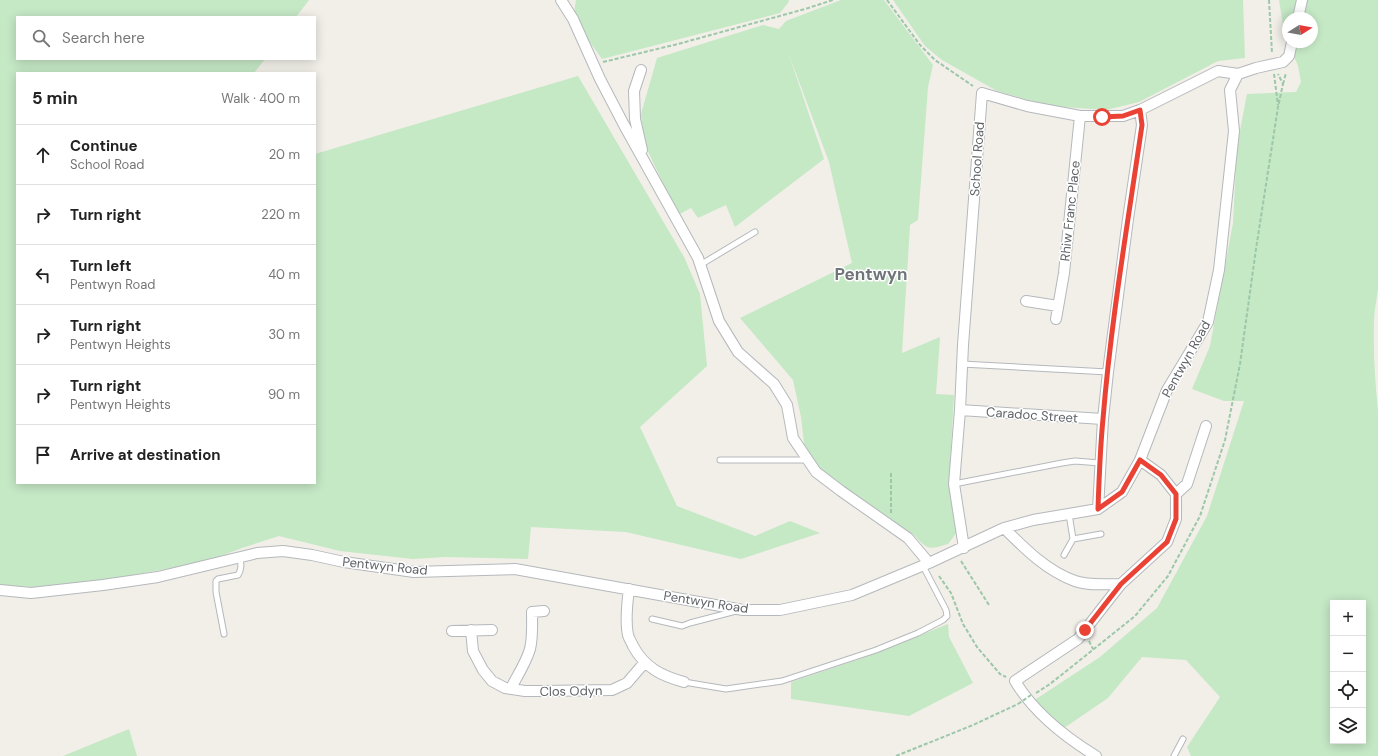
<!DOCTYPE html>
<meta charset="utf-8">
<style>
:root{--surface:#fff;--page:#f2f2f2;--text:#222;--muted:#767676;--line:#e0e0e0}
body{margin:0;font-family:"DM Sans",sans-serif;background:var(--page);color:var(--text)}
.controls{position:absolute;right:12px;bottom:12px;display:grid;overflow:hidden;border-radius:0px;box-shadow:0 2px 10px #0003}
.controls button{width:36px;height:36px;display:grid;place-items:center;padding:0;border:0;border-bottom:1px solid var(--line);background:var(--surface);color:var(--text);font:20px sans-serif}
.compass{position:absolute;left:1282px;top:12px;width:36px;height:36px;border-radius:50%;background:var(--surface);box-shadow:0 2px 10px #0003;rotate:79deg}
.stop{position:absolute;width:12px;height:12px;margin:-9px;border:3px solid #ea4335;border-radius:50%;background:#fff}
.stop.end{background:#ea4335;border-color:#fff;box-shadow:0 1px 4px #0008}
.list{margin:0;padding:0;list-style:none}
h2{display:flex;justify-content:space-between;align-items:center;height:52px;margin:0;padding:0 16px;font-size:17px}
h2 small{font-size:13px;font-weight:400;color:var(--muted)}
.list li{display:grid;grid-template-columns:26px 1fr auto;gap:12px;align-items:center;box-sizing:border-box;height:60px;padding:0 16px;border-top:1px solid var(--line)}
.list b{display:block;font-size:15px;white-space:nowrap}
.list p{margin:0;font-size:13px;white-space:nowrap;color:var(--muted)}
.list em{font-size:13px;font-style:normal;color:var(--muted)}
.icon{flex:none;width:22px;height:22px;fill:none;stroke:currentColor;stroke-width:2;stroke-linecap:round;stroke-linejoin:round}
.map{position:relative;flex:none;width:1378px;height:756px;overflow:hidden}
.search{position:absolute;background:var(--surface);box-shadow:0 2px 10px #0003;left:16px;top:16px;width:300px;height:44px;display:flex;align-items:center;gap:10px;box-sizing:border-box;padding:0 14px;border-radius:0px;color:var(--muted);font-size:15px}
.panel{position:absolute;background:var(--surface);box-shadow:0 2px 10px #0003;left:16px;top:72px;width:300px;height:412px;border-radius:0px}
.map>svg:first-child{display:block}
.green{fill:#c5e8c5;fill-rule:evenodd}
.lines{fill:none;stroke-linecap:round;stroke-linejoin:round}
.lane-casing{stroke:#b5b8bc;stroke-width:7}
.street-casing{stroke:#b5b8bc;stroke-width:12}
.path{stroke:#9cc7a9;stroke-width:2;stroke-dasharray:4 2;stroke-linecap:butt}
.lane{stroke:#fff;stroke-width:5}
.street{stroke:#fff;stroke-width:10}
.path-bridge{stroke:#9cc7a9;stroke-width:2;stroke-dasharray:4 2;stroke-linecap:butt}
.route{stroke:#ea4335;stroke-width:5}
.labels{text-anchor:middle;dominant-baseline:central;stroke-width:3;stroke-linejoin:round;paint-order:stroke}
.street-label{font-size:13px;fill:#5f6368;stroke:#fff}
.district-label{font-size:17px;font-weight:bold;fill:#70757a;stroke:#fff}
</style>
<div class="map">
<svg width="1378" height="756" viewBox="0 0 1378 756">
<rect width="100%" height="100%" fill="#f1efe8"/>
<!-- green -->
<path class="green" d="M0 0H309L296 17H17V59H265L254 73H17V483H315V154L578 76 684 257 700 294 707 366 640 427 677 506 755 536 790 521 820 533 741 559 626 532 531 527 528 559 445 557 413 559 340 551 279 536 242 548 205 562 104 580 33 587 0 585Z
M576 0H789L788 3 780 13 602 59 573 19Z
M841 0H884L933 65 928 87 918 220 910 225 902 353 940 337 936 394 954 395 949 485 957 532 948 544C928 550 928 550 913 534L826 479 805 452 801 417 793 380 740 318 852 263 829 162 788 52 824 159 735 227 726 205 698 218 691 208 678 215 644 143 641 114 657 58 763 25 779 29 786 21Z
M893 0H1243L1245 58 1218 61 1139 102 1106 110 1050 106 997 91 942 60 925 46Z
M1279 0H1378V288C1377 299 1374 310 1374 321 1373 351 1375 381 1378 411V756H1191L1187 747 1220 697 1186 660 1142 657 1108 698 1064 728 1033 701 1100 657 1157 608 1207 516 1244 401H1224L1192 389 1210 346 1233 223 1237 146 1247 94 1296 92 1301 82 1298 66 1288 42H1312V18H1288V41L1284 32ZM1333 603H1363V741H1333Z
M948 624 949 637 973 683 909 716 791 699V682L863 658Z
M129 729 137 756H63Z"/>
<g class="lines">
<defs>
<path id="lane" d="M700 265 755 232
M962 364 1108 372
M720 460H807
M954 484 1062 463 1075 461 1100 463
M1069 514 1073 539
M1064 555 1073 539 1101 534
M652 619 682 626 690 623 736 611
M224 634 216 592V581L218 579 238 575C242 569 241 564 240 557
M684 682 726 689 782 681 876 650 918 633 943 620 947 616 946 610 923 566
M1174 756 1183 739"/>
<path id="street" d="M561 0 573 19 600 79 624 125 698 258 719 321 738 352 774 384 787 405 793 438 816 472 841 491 908 538 929 563
M1298 18 1302 0
M641 70 634 91 635 119 642 150
M1026 301 1058 306
M1056 319 1064 273 1080 116
M960 410 1103 419
M1176 494 1187 484 1206 426
M1098 509 1103 419 1108 372 1128 219 1142 125 1140 110
M1004 528C1025 549 1047 571 1075 581 1089 586 1107 584 1121 584
M964 548 954 484 960 410 963 345 982 93 1027 106 1080 116H1123L1140 110 1218 71 1238 74 1256 68 1283 62 1289 56 1292 42
M629 589C627 604 625 621 628 635 629 639 632 643 633 646 645 668 662 676 684 682
M0 590 31 593 103 585 158 577 257 553 283 551 312 555 344 562 414 572 515 569 743 610H780L852 595 929 563 1004 528 1033 520 1098 509 1122 492 1140 460 1167 390 1208 322 1219 270 1234 131 1230 90 1238 74
M471 630 473 651 483 670 492 681 505 688 525 691H543L612 690 627 683 645 662
M452 631 492 630
M511 688C517 676 526 663 530 649 533 637 532 624 532 612L544 611
M1096 756C1065 737 1034 713 1015 681L1078 639 1121 584 1167 542 1176 519V494L1161 475 1140 460"/>
</defs>
<!-- lane casing -->
<use href="#lane" class="lane-casing"/>
<!-- street casing -->
<use href="#street" class="street-casing"/>
<!-- path -->
<path class="path" d="M887 0 920 45 935 60 973 86
M1269 0 1272 53
M603 62 678 44 805 9 833 0
M1274 74 1278 105
M1283 84 1286 73
M891 513V473
M961 561 989 605
M939 576 951 593 963 624 977 647 1000 674 1006 677
M1089 641 1093 649
M1036 693 1050 684 1135 616 1168 576 1200 516 1225 440 1240 364 1256 249 1278 107 1283 84 1278 74
M896 756 973 725 1018 704"/>
<!-- lane -->
<use href="#lane" class="lane"/>
<!-- street -->
<use href="#street" class="street"/>
<!-- path-bridge -->
<path class="path-bridge" d="M1018 704 1031 695"/>
</g>
<g class="lines">
<!-- route -->
<path class="route" d="M1085 630 1121 584 1167 542 1176 519V494L1161 475 1140 460 1122 492 1098 509C1099 479 1100 449 1103 419 1111 320 1128 222 1142 125L1140 110 1123 116 1102 117"/>
</g>
<g class="labels">
<!-- street labels -->
<g class="street-label">
<text transform="translate(977 159) rotate(-86)">School Road</text>
<text transform="translate(1070 211) rotate(-84)">Rhiw Franc Place</text>
<text transform="translate(1186 359) rotate(-61)">Pentwyn Road</text>
<text transform="translate(1032 415) rotate(4)">Caradoc Street</text>
<text transform="translate(385 566) rotate(6)">Pentwyn Road</text>
<text transform="translate(706 602) rotate(9)">Pentwyn Road</text>
<text transform="translate(571 691) rotate(-1)">Clos Odyn</text>
</g>
<!-- district labels -->
<g class="district-label">
<text x="871" y="274">Pentwyn</text>
</g>
</g>
</svg>
<div class="controls">
<button>+</button>
<button>−</button>
<button><svg class="icon" aria-label="locate" viewBox="0 0 24 24"><circle cx="12" cy="12" r="6"/><path d="M12 2v4M12 18v4M2 12h4M18 12h4"/></svg></button>
<button><svg class="icon" aria-label="layers" viewBox="0 0 24 24"><path d="M12 4l9 5-9 5-9-5zM3 14l9 5 9-5"/></svg></button>
</div>
<svg class="compass" viewBox="-18 -18 36 36"><path d="M0-13l5 13h-10z" fill="#e53935"/><path d="M0 13l5-13h-10z" fill="#767676"/></svg>
<div class="stop" style="left:1102px;top:117px"></div>
<div class="stop end" style="left:1085px;top:630px"></div>
<div class="search"><svg class="icon" aria-label="search" viewBox="0 0 24 24"><circle cx="10" cy="10" r="6"/><path d="M15 15l6 6"/></svg>Search here</div>
<section class="panel">
<h2>5 min<small>Walk · 400 m</small></h2>
<ul class="list">
<li><svg class="icon" aria-label="ahead" viewBox="0 0 24 24"><path d="M12 20V5M6 11l6-6 6 6"/></svg><div><b>Continue</b><p>School Road</p></div><em>20 m</em></li>
<li><svg class="icon" aria-label="right" viewBox="0 0 24 24"><path d="M7 20v-9h11M14 6l5 5-5 5"/></svg><div><b>Turn right</b></div><em>220 m</em></li>
<li><svg class="icon" aria-label="left" viewBox="0 0 24 24"><path d="M17 20v-9H6M10 6l-5 5 5 5"/></svg><div><b>Turn left</b><p>Pentwyn Road</p></div><em>40 m</em></li>
<li><svg class="icon" aria-label="right" viewBox="0 0 24 24"><path d="M7 20v-9h11M14 6l5 5-5 5"/></svg><div><b>Turn right</b><p>Pentwyn Heights</p></div><em>30 m</em></li>
<li><svg class="icon" aria-label="right" viewBox="0 0 24 24"><path d="M7 20v-9h11M14 6l5 5-5 5"/></svg><div><b>Turn right</b><p>Pentwyn Heights</p></div><em>90 m</em></li>
<li><svg class="icon" aria-label="arrive" viewBox="0 0 24 24"><path d="M6 21V4h12l-3 4 3 4H6"/></svg><div><b>Arrive at destination</b></div></li>
</ul>
</section>
</div>
